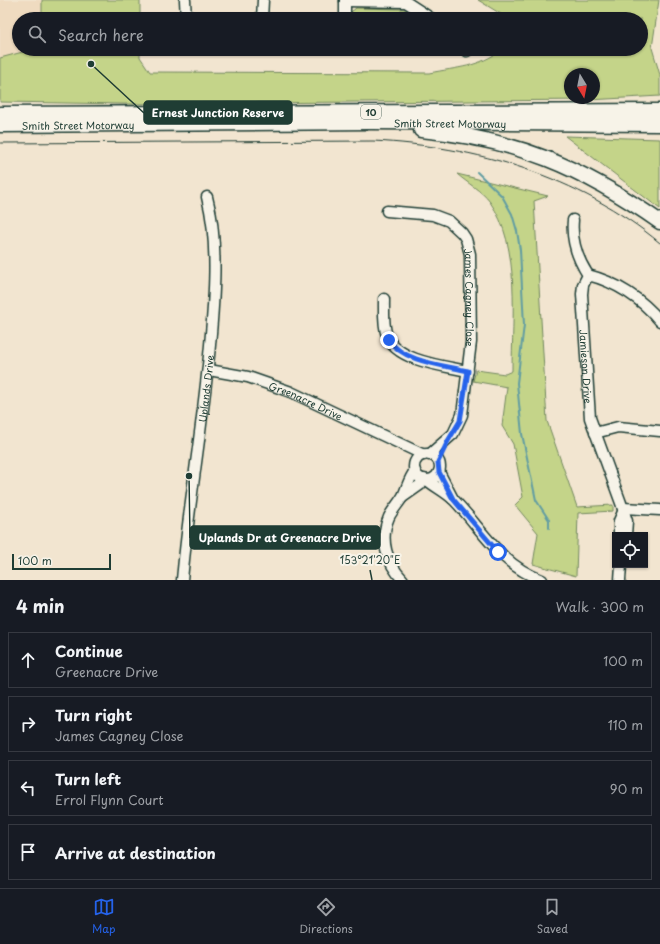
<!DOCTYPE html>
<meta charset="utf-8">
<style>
:root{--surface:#171b24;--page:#242831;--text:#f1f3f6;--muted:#9ea1a6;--line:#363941;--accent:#2563eb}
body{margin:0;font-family:"Playpen Sans",sans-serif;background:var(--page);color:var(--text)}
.controls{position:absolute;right:12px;bottom:12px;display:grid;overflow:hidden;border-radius:0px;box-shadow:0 1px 3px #0004}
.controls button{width:36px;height:36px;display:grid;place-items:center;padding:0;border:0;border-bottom:1px solid var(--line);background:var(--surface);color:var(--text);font:20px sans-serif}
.compass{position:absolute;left:564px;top:68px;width:36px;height:36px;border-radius:50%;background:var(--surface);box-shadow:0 1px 3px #0004;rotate:170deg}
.scale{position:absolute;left:12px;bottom:10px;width:99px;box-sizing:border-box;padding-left:4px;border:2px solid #1f3d34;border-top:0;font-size:11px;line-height:14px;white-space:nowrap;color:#1f3d34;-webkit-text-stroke:3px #f7f3e8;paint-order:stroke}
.stop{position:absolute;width:12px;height:12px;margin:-9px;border:3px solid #2563eb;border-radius:50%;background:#fff}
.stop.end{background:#2563eb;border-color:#fff;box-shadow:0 1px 4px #0008}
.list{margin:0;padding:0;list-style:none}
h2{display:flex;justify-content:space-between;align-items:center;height:52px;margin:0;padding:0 16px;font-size:17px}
h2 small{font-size:13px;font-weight:400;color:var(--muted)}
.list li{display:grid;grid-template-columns:26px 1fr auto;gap:12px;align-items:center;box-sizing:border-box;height:56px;margin:0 8px 8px;padding:0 8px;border:1px solid var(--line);border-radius:0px}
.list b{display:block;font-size:15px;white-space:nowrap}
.list p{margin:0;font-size:13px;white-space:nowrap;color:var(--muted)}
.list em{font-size:13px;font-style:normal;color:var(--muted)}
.icon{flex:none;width:22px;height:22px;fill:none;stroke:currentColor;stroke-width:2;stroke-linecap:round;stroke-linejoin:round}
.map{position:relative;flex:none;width:660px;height:580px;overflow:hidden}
.search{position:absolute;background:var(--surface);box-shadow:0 1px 3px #0004;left:12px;right:12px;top:12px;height:44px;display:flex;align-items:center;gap:10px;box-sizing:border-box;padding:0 14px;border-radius:22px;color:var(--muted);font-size:15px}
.sheet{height:308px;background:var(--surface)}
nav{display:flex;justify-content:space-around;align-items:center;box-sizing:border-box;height:56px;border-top:1px solid var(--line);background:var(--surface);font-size:11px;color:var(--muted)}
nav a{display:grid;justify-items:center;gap:2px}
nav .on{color:var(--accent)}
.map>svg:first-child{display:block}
.built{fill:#efdbc0}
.green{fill:#c4d489;stroke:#72885e;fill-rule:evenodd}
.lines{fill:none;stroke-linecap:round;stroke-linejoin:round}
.stream{stroke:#629da2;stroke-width:2}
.minor-casing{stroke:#1f3d34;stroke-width:13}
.highway-casing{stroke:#1f3d34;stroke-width:17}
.minor{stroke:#f7f3e8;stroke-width:10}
.highway{stroke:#f7f3e8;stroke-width:14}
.tram{stroke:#1f3d34;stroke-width:1}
.route{stroke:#2563eb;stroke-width:5}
.ticks{fill:none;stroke:#1f3d34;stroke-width:1.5}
.labels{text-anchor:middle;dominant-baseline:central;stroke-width:4;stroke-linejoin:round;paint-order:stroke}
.shield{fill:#f7f3e8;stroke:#60746a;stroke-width:1}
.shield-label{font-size:9px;font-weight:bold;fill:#1f3d34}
.street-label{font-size:10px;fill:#1f3d34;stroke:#f7f3e8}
.ticks-label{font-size:10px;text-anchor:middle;fill:#1f3d34;stroke:#f7f3e8;stroke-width:4;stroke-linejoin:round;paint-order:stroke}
.leader{fill:none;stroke:#1f3d34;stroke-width:1.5}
.callout-dot{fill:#1f3d34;stroke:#f7f3e8;stroke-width:1.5}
.callout{fill:#1f3d34;stroke:#1f3d34;stroke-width:1.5}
.callout-label{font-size:11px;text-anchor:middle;font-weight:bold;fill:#fff}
</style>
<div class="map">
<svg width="660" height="580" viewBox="0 0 660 580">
<rect width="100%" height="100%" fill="#f2e5d0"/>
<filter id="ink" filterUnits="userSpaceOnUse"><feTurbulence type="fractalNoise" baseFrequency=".025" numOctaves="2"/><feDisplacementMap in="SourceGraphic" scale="8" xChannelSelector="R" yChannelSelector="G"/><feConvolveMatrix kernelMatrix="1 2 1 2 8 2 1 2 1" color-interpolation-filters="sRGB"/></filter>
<g filter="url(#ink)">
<!-- built -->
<path class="built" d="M0 0H42V19H19V49H42L0 72Z"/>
<!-- green -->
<path class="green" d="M42 0H140V19H42Z
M478 0H659L652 48 660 75V96L589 100 125 104 0 102V58L34 49H140V57L150 72 429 73C459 67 477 68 503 49H641V19H509ZM570 74H594V98H570Z
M356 8 404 9 421 19H351V12Z
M565 136 660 139V209Z
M457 174 548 196 534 201 547 421 577 507 613 505V511L578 513 576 576 533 564 538 533 515 505 523 497 513 444 502 426 507 387 473 381 476 370 505 374 512 371C512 318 521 246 490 202 482 191 467 183 457 174Z"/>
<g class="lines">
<!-- stream -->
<path class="stream" d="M477 172 502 196 512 214 517 231 520 250 524 325 517 383 522 434 536 500 549 520V528"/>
<defs>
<g id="minor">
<path d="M185 0 186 19"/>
<path d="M345 0V19"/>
<path d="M345 1 406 2 432 19"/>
<path d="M262 19 263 0"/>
<path d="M466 49 467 51"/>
<path id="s1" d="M387 211 433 215 449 221 462 233 466 239 470 254 471 342 462 415 453 434 429 455"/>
<path id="s2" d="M573 220C571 241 577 258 588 275L583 285 582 294 590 418 621 503 627 521 626 535"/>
<path d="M588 275C616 282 642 299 660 321"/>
<path d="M384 299C384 311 383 325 387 336 396 361 444 366 468 371"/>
<path id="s3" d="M209 370 248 377 291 392 424 455"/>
<path d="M595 433 618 427 660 431"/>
<circle cx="427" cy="467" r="13"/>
<path d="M439 472 453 499"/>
<path d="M427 480C435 487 446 492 454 500 483 530 500 565 542 580"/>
<path d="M403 497 420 485 424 479"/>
<path d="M623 508 660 510"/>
<path d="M619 535V521L623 512"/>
<path id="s4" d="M182 580C189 502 203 424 210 345 214 300 219 242 207 197"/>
<path d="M403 580C387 563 379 540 389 517 393 509 399 503 403 496 407 488 409 478 415 471"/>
<path d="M620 580 621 565"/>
</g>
<g id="highway">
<path d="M0 114 660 111"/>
<path id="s5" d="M0 125 371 122 660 124"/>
<path d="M421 130C516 139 582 167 660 222"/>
</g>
</defs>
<!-- minor casing -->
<use href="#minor" class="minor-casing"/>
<!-- highway casing -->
<use href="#highway" class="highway-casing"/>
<!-- minor -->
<use href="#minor" class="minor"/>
<!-- highway -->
<use href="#highway" class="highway"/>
<!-- tram -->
<path class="tram" d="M0 143 373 141C476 146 579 176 660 243"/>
</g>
</g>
<g class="lines" filter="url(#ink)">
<!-- route -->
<path class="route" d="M389 340C403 362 443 365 468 371L460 421 448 441 438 462 439 472 453 499 498 552"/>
</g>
<!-- ticks -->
<path class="ticks" d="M370 570 372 580"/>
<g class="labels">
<!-- shield labels -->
<rect class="shield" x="361" y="105" width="20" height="14" rx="3"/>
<g class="shield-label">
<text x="371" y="112">10</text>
</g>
<!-- street labels -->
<g class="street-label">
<text stroke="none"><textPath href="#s5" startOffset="450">Smith Street Motorway</textPath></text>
<text stroke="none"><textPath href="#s5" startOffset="78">Smith Street Motorway</textPath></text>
<text stroke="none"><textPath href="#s1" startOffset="147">James Cagney Close</textPath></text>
<text stroke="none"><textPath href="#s2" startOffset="151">Jamieson Drive</textPath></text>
<text stroke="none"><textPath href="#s4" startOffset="193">Uplands Drive</textPath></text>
<text stroke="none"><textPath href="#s3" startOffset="102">Greenacre Drive</textPath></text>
</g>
</g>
<g class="ticks-label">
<text x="370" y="564">153°21'20"E</text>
</g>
<!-- callouts -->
<path class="leader" d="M91 64L144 113M189 476L190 538"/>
<g class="callout-dot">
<circle cx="91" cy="64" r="4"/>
<circle cx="189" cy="476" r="4"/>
</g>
<g class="callout">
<rect x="144" y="101" width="148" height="23" rx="4"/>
<rect x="190" y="526" width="190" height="23" rx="4"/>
</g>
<g class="callout-label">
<text x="218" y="117">Ernest Junction Reserve</text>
<text x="285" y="542">Uplands Dr at Greenacre Drive</text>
</g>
</svg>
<div class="controls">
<button><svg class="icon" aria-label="locate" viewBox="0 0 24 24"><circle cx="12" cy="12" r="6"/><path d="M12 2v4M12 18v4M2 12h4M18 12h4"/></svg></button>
</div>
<svg class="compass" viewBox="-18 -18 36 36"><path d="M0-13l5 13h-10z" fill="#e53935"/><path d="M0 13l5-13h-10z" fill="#9ea1a6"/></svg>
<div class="scale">100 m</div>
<div class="stop" style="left:498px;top:552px"></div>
<div class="stop end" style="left:389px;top:340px"></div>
<div class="search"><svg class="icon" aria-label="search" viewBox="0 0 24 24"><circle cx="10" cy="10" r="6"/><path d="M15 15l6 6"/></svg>Search here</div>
</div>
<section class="sheet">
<h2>4 min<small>Walk · 300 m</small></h2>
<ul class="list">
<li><svg class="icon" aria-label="ahead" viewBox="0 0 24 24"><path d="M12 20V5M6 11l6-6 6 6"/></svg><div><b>Continue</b><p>Greenacre Drive</p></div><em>100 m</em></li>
<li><svg class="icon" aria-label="right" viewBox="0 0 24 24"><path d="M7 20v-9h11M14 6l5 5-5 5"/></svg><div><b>Turn right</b><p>James Cagney Close</p></div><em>110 m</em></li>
<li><svg class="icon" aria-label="left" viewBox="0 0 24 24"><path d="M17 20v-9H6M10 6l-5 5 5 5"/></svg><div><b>Turn left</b><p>Errol Flynn Court</p></div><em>90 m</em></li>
<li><svg class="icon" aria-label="arrive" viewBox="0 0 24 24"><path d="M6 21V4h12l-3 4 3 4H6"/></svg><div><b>Arrive at destination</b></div></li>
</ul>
</section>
<nav>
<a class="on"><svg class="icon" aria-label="map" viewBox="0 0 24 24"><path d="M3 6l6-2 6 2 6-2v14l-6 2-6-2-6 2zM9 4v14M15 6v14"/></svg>Map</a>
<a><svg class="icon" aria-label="directions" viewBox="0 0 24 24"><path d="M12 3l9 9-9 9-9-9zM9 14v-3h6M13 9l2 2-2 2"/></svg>Directions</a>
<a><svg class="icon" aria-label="saved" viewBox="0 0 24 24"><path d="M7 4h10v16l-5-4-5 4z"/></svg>Saved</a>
</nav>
